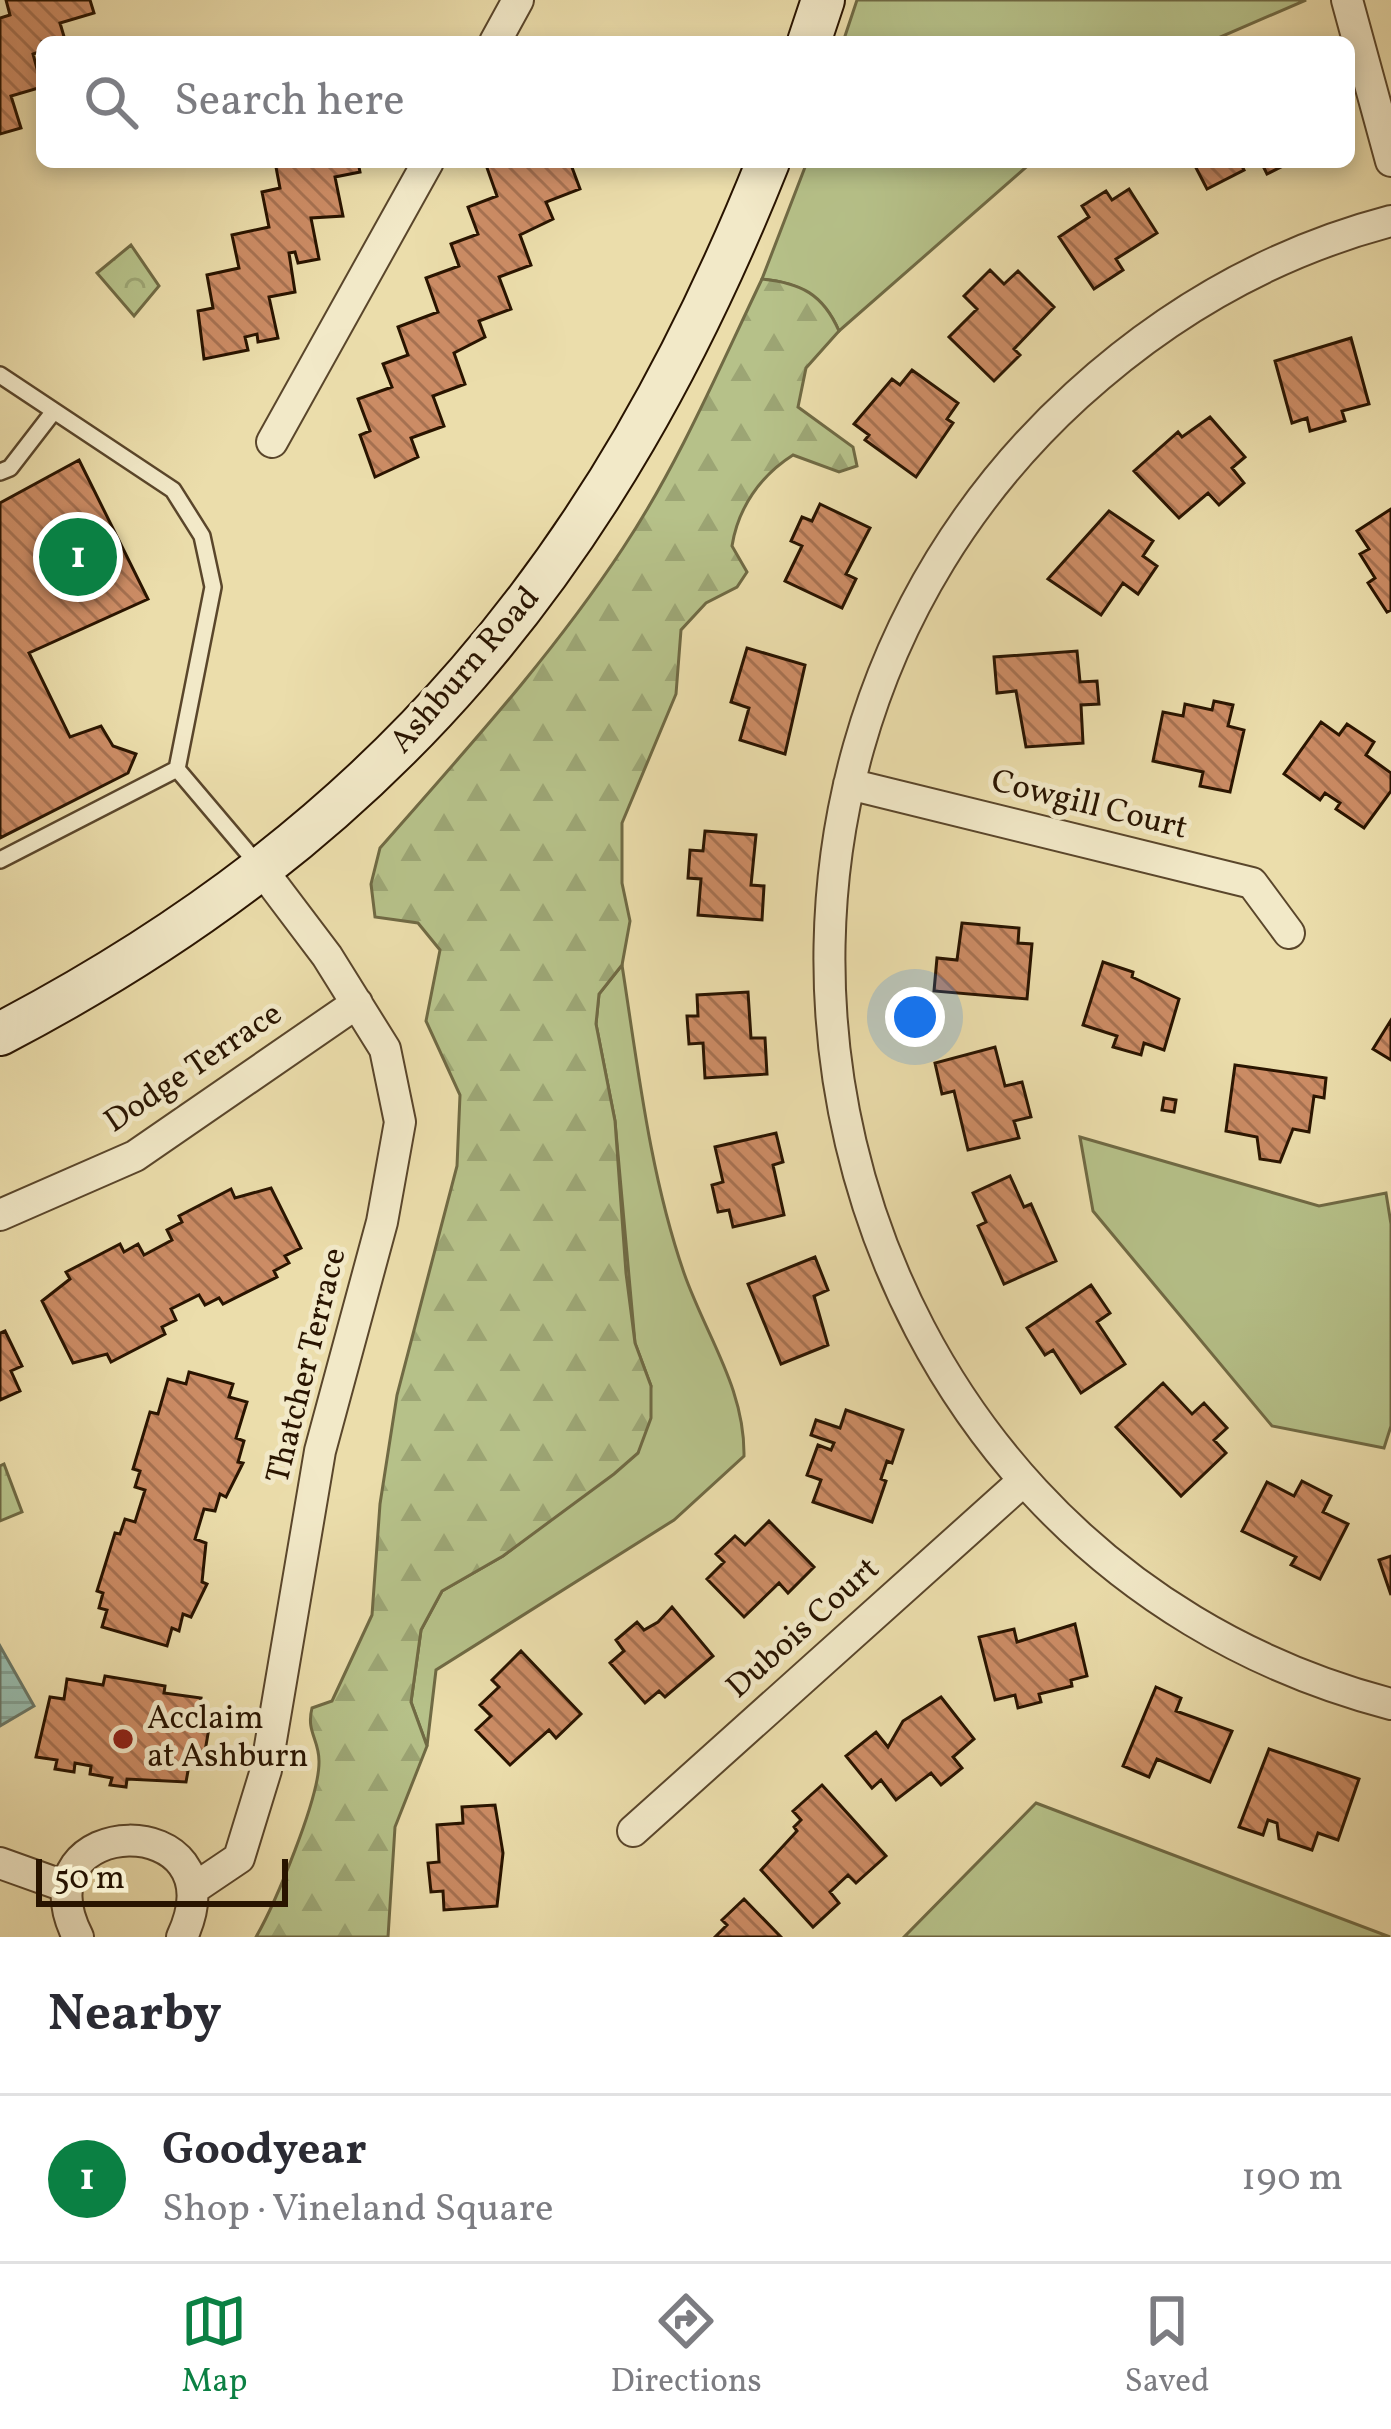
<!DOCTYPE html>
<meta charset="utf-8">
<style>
:root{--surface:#fff;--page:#f7f7f7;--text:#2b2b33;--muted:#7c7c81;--line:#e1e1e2;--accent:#0b8043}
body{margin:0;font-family:Vollkorn,serif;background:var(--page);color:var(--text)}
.scale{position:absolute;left:36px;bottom:30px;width:252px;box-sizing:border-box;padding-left:12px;border:6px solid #291400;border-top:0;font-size:33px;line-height:42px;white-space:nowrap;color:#291400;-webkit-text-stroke:9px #f2e9c8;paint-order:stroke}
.you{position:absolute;left:915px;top:1017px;width:42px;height:42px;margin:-30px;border:9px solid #fff;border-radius:50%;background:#1a73e8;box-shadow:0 0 0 18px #1a73e833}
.badge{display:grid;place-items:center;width:78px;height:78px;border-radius:50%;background:var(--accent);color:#fff;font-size:39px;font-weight:700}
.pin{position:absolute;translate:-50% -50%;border:6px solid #fff;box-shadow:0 3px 12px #0006}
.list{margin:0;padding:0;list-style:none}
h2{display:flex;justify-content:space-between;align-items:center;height:156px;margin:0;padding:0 48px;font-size:51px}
h2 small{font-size:39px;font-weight:400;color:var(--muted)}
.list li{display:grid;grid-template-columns:78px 1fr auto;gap:36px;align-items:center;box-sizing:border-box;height:168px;padding:0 48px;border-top:3px solid var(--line)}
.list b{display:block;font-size:45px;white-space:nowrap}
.list p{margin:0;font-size:39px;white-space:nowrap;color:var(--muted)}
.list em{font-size:39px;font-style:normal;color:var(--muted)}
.icon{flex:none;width:66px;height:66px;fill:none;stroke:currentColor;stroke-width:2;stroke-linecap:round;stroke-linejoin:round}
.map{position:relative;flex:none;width:1391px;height:1937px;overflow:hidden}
.search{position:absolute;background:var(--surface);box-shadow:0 6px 18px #0003;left:36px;right:36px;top:36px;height:132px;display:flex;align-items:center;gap:30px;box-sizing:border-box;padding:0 42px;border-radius:18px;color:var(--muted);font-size:45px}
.sheet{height:324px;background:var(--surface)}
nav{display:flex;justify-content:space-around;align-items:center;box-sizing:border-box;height:168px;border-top:3px solid var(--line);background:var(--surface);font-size:33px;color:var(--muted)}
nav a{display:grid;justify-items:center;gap:6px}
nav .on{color:var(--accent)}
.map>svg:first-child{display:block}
.green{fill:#b6c189;stroke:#706a44;stroke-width:3}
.forest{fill:url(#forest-firs);stroke:#706a44;stroke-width:3}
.park{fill:url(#park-crowns);stroke:#706a44;stroke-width:3}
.water{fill:url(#water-rules);stroke:#6c7867;stroke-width:3}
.building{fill:url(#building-back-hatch);stroke:#291400;stroke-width:3}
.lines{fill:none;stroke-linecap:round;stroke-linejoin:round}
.lane-casing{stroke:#5a462b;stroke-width:20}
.street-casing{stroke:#5a462b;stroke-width:34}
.secondary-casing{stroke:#291400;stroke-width:46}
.lane{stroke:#f2e9c8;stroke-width:15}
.street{stroke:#f2e9c8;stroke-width:30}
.secondary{stroke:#f2e9c8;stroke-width:42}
.poi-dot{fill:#8f2418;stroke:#f2e9c8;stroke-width:4.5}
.labels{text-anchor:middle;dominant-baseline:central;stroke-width:10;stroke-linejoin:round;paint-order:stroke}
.street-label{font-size:33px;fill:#291400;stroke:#f2e9c8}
.poi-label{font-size:33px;fill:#291400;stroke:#f2e9c8;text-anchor:start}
</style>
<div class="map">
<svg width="1391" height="1937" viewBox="0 0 1391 1937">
<defs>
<pattern id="forest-firs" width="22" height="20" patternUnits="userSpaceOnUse" patternTransform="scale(3)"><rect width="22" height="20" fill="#b6c189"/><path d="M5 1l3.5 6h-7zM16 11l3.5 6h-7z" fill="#9ca574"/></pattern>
<pattern id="park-crowns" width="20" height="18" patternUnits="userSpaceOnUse" patternTransform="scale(3)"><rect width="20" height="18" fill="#b6c189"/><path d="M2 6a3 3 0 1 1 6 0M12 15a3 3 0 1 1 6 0" fill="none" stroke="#9ca574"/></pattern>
<pattern id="water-rules" width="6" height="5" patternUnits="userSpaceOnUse" patternTransform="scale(3)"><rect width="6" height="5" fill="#98bbac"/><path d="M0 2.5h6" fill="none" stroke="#83a092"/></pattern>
<pattern id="building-back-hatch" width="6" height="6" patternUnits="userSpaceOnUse" patternTransform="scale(3)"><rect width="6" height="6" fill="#cc8c65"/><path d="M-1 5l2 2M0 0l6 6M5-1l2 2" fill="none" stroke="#a67151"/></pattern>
</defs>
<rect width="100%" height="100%" fill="#ebddab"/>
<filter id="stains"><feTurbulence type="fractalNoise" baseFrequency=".00167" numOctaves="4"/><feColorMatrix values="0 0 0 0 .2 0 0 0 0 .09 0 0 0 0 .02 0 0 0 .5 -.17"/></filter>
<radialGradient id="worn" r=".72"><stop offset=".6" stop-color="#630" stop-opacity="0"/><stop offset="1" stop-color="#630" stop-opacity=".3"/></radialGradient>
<!-- green -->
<path class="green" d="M857 0H1306L1209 42H843Z
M807 162H1032L839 331C823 295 799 283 762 279Z
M622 965C638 1068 650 1175 684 1273 706 1336 745 1388 744 1456L674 1520 436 1670 427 1746 411 1702 421 1630 442 1591 503 1556 638 1452 651 1386 635 1343 615 1121 596 1024 599 994Z
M1080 1137 1319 1206 1386 1193 1391 1224V1426L1384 1448 1272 1426 1093 1211Z
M1036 1803 1390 1937H904Z"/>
<!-- forest -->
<path class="forest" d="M762 279C801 283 823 294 839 331L806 368 798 407 853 447 857 466 839 472 793 455C760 476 738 508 732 546L747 572 737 587 706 603 681 630 676 694 622 823V883L630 921 622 965 599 994 596 1024 615 1121 626 1273 635 1343 651 1386V1418L638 1453 614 1474 503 1556 442 1591 421 1630 411 1702 427 1746 395 1827 388 1937H256C275 1904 320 1797 319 1761 319 1739 306 1732 312 1708L332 1701 372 1615 380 1504 397 1395 457 1166 460 1095 426 1021 440 950 418 923 375 917 371 884 380 848C465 751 552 656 623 548 678 465 719 369 762 279Z"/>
<!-- park -->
<path class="park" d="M131 245 159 286 134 316 97 273Z
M4 1464 22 1512 0 1521V1466Z"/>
<!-- water -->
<path class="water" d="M0 1646 34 1706 0 1726Z"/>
<!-- building -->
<path class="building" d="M6 0H90L94 13 60 23 65 40 42 42V51L33 54 42 87 11 96 21 128 0 134V18L10 15Z
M275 162H358L360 172 335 177 343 216 311 218 319 259 298 263 295 252 289 253 295 292 269 297 278 338 258 342 257 334 245 337 248 350 204 359 198 311 213 308 207 275 239 268 232 235 269 227 262 192 280 188Z
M494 162H570L580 189 546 202 553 219 520 235 531 265 499 277 511 309 479 321 485 337 454 353 465 384 433 396 444 426 411 438 418 457 375 477 360 435 370 431 358 399 392 387 383 364 408 355 398 327 438 312 426 278 459 266 451 244 478 234 468 207 497 196 486 165Z
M1193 162H1240L1244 170 1207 189Z
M1261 162H1291L1267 174Z
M1129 189 1157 233 1116 259 1123 270 1094 289 1059 237 1089 217 1082 206 1106 191 1112 200Z
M990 270 1004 284 1018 271 1054 307 1014 349 1020 355 994 381 949 337 977 309 964 296Z
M1351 338 1369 404 1342 411 1345 421 1310 431 1307 418 1292 423 1275 361Z
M912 370 958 403 947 419 953 423 916 477 865 440 869 435 854 424 892 379 900 385Z
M1210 417 1245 457 1232 468 1244 483 1219 505 1208 493 1179 518 1134 471 1178 432 1182 437Z
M79 460 148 599 29 653 70 737 101 726 113 746 136 754 128 773 0 838V503Z
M820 504 870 528 846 574 856 579 842 608 785 581 802 546 791 541 802 517 812 521Z
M1391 509V610L1387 612 1368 583 1375 578 1360 554 1369 549 1357 531Z
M1109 511 1153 541 1143 556 1157 566 1138 594 1123 583 1101 615 1048 579Z
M747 648 805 665 785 754 740 740 749 708 731 702Z
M1077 651 1080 682 1097 681 1099 704 1081 705 1083 743 1026 747 1016 691 997 693 994 657Z
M1214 701 1233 705 1228 726 1244 730 1230 792 1200 786 1203 772 1153 761 1163 712 1183 716 1185 704 1212 710Z
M1321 722 1339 735 1347 724 1374 742 1366 755 1391 773V791L1364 828 1336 809 1340 803 1325 793 1320 800 1284 774Z
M705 831 756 835 751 885 764 886 762 920 698 915 701 879 688 878 690 850 703 851Z
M962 923 1019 928 1018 943 1032 944 1027 999 934 991 937 958 957 960Z
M1103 962 1133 972 1132 977 1179 999 1164 1050 1144 1043 1141 1055 1113 1047 1117 1036 1083 1025Z
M748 992 751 1038H765L767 1074 705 1078 703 1043 689 1044 687 1016H698L697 995Z
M1391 1020V1060L1373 1049Z
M995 1047 1005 1086 1022 1082 1031 1117 1014 1121 1019 1138 968 1150 954 1091 942 1094 935 1063Z
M1235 1065 1326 1078 1324 1098 1314 1096 1309 1132 1293 1129 1280 1162 1260 1159 1257 1137 1226 1131Z
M1164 1098 1176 1100 1174 1112 1162 1110Z
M776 1133 783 1162 773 1165 784 1215 733 1227 729 1210 718 1212 712 1185 723 1182 715 1147Z
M1010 1176 1024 1207 1031 1204 1056 1261 1004 1284 978 1226 986 1222 973 1193Z
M271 1188 301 1248 285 1256 289 1263 274 1271 277 1277 223 1304 219 1298 205 1305 199 1295 171 1309 176 1320 162 1327 165 1334 111 1362 107 1354 73 1363 42 1301 70 1279 66 1272 120 1244 124 1252 138 1244 144 1255 172 1240 167 1230 182 1222 179 1216 231 1189 235 1198Z
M815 1257 828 1290 814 1296 828 1345 781 1364 748 1284Z
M1091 1285 1110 1313 1097 1322 1125 1364 1081 1393 1053 1350 1045 1355 1027 1328Z
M5 1331 22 1366 11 1371 20 1391 0 1400V1333Z
M189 1372 233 1384 229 1397 247 1402 236 1438 244 1441 238 1462 243 1463 226 1497 220 1494 215 1511 204 1509 195 1539 206 1543 202 1582 207 1584 191 1617 183 1614 179 1631 172 1628 167 1646 102 1627 107 1610 99 1608 103 1593 97 1591 115 1533 120 1534 125 1519 135 1522 145 1490 135 1487 140 1471 133 1469 150 1412 158 1414 168 1379 186 1384Z
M1163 1383 1192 1414 1204 1403 1227 1428 1214 1440 1226 1453 1181 1496 1116 1427Z
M846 1410 903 1430 892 1463 887 1461 881 1479 886 1481 872 1522 813 1502 821 1480 807 1475 818 1445 831 1450 834 1443 811 1435 816 1420 840 1428Z
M1302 1481 1331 1496 1323 1512 1348 1524 1320 1579 1291 1565 1296 1557 1242 1531 1267 1482 1294 1496Z
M769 1521 814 1567 788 1593 779 1583 744 1617 707 1579 724 1562 716 1554 735 1536 745 1545Z
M1391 1556V1595L1379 1560Z
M672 1607 713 1656 665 1697 659 1691 645 1703 610 1663 624 1651 616 1640 637 1622 644 1630 658 1622Z
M1075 1624 1087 1676 1071 1680 1072 1686 1039 1694 1041 1702 1018 1708 1015 1695 995 1700 979 1637 1014 1629 1017 1642Z
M521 1651 581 1714 556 1738 549 1730 510 1765 476 1730 491 1716 480 1705 499 1687 492 1680Z
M105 1676 165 1686 164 1693 201 1698 197 1720 210 1722 203 1763 190 1760 186 1782 127 1779 126 1787 110 1785 112 1778 90 1774 91 1766 75 1763 74 1772 55 1769 57 1760 36 1757 50 1697 64 1699 67 1679 103 1685Z
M1156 1687 1181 1698 1176 1711 1232 1731 1210 1782 1157 1759 1149 1777 1123 1766Z
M941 1697 974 1739 953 1757 962 1768 941 1785 931 1773 896 1800 881 1780 872 1788 846 1756 876 1732 888 1747 903 1721Z
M1269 1749 1359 1779 1338 1840 1318 1833 1312 1850 1279 1839 1277 1823 1268 1820 1263 1835 1239 1827Z
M822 1785 886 1856 856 1883 848 1875 830 1892 839 1903 813 1927 761 1870 797 1831 794 1827 801 1820 793 1811Z
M495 1805 503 1853 497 1906 444 1910 443 1891 431 1892 428 1863 439 1862 437 1825 463 1823 462 1807Z
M744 1899 781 1937H715L727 1925 722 1920Z"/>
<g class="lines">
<defs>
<path id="lane" d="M0 375 173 490 202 536 213 587 177 769 260 867
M0 472 10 468 54 411
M0 860 177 769"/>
<path id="street" d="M1347 0 1391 161
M495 42 518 0
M1391 221C1273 252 1168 312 1077 395 637 796 809 1552 1391 1704
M272 442 428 162
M849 784 1252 883 1289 933
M0 1215 135 1156 357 1003
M633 1831 1023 1481
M0 1863 67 1887
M193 1889 239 1858 266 1770 320 1451 382 1222 400 1122 385 1049 327 956 262 870
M78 1937C14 1811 243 1806 182 1937"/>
<path id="secondary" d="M809 42 823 0
M0 1034C385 833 608 562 768 162"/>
</defs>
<!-- lane casing -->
<use href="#lane" class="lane-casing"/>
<!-- street casing -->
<use href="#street" class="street-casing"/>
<!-- secondary casing -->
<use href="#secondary" class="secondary-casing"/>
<!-- lane -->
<use href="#lane" class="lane"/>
<!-- street -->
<use href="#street" class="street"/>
<!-- secondary -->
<use href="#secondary" class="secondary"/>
</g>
<!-- markers -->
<circle class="poi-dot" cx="123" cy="1739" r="12"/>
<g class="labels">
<!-- street labels -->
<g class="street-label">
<text transform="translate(466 671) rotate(-49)">Ashburn Road</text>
<text transform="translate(1089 806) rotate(14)">Cowgill Court</text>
<text transform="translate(194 1069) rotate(-34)">Dodge Terrace</text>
<text transform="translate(308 1366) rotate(-76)">Thatcher Terrace</text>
<text transform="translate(804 1629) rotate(-42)">Dubois Court</text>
</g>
<!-- poi labels -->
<g class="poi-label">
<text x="147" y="1720">Acclaim<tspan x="147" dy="38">at Ashburn</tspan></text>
</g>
</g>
<rect width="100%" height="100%" filter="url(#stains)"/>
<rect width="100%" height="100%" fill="url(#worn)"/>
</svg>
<div class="scale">50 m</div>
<div class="you"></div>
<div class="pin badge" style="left:78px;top:557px">1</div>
<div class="search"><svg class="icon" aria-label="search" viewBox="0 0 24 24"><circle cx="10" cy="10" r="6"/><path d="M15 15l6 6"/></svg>Search here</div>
</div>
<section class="sheet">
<h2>Nearby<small></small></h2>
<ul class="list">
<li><span class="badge">1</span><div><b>Goodyear</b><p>Shop · Vineland Square</p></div><em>190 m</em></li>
</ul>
</section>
<nav>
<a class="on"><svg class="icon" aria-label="map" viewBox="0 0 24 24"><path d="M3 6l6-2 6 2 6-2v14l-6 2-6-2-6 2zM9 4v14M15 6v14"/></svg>Map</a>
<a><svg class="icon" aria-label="directions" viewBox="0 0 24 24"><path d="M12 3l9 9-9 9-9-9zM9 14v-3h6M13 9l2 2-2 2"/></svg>Directions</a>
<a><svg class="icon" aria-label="saved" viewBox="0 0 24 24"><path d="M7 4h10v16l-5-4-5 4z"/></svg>Saved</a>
</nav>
